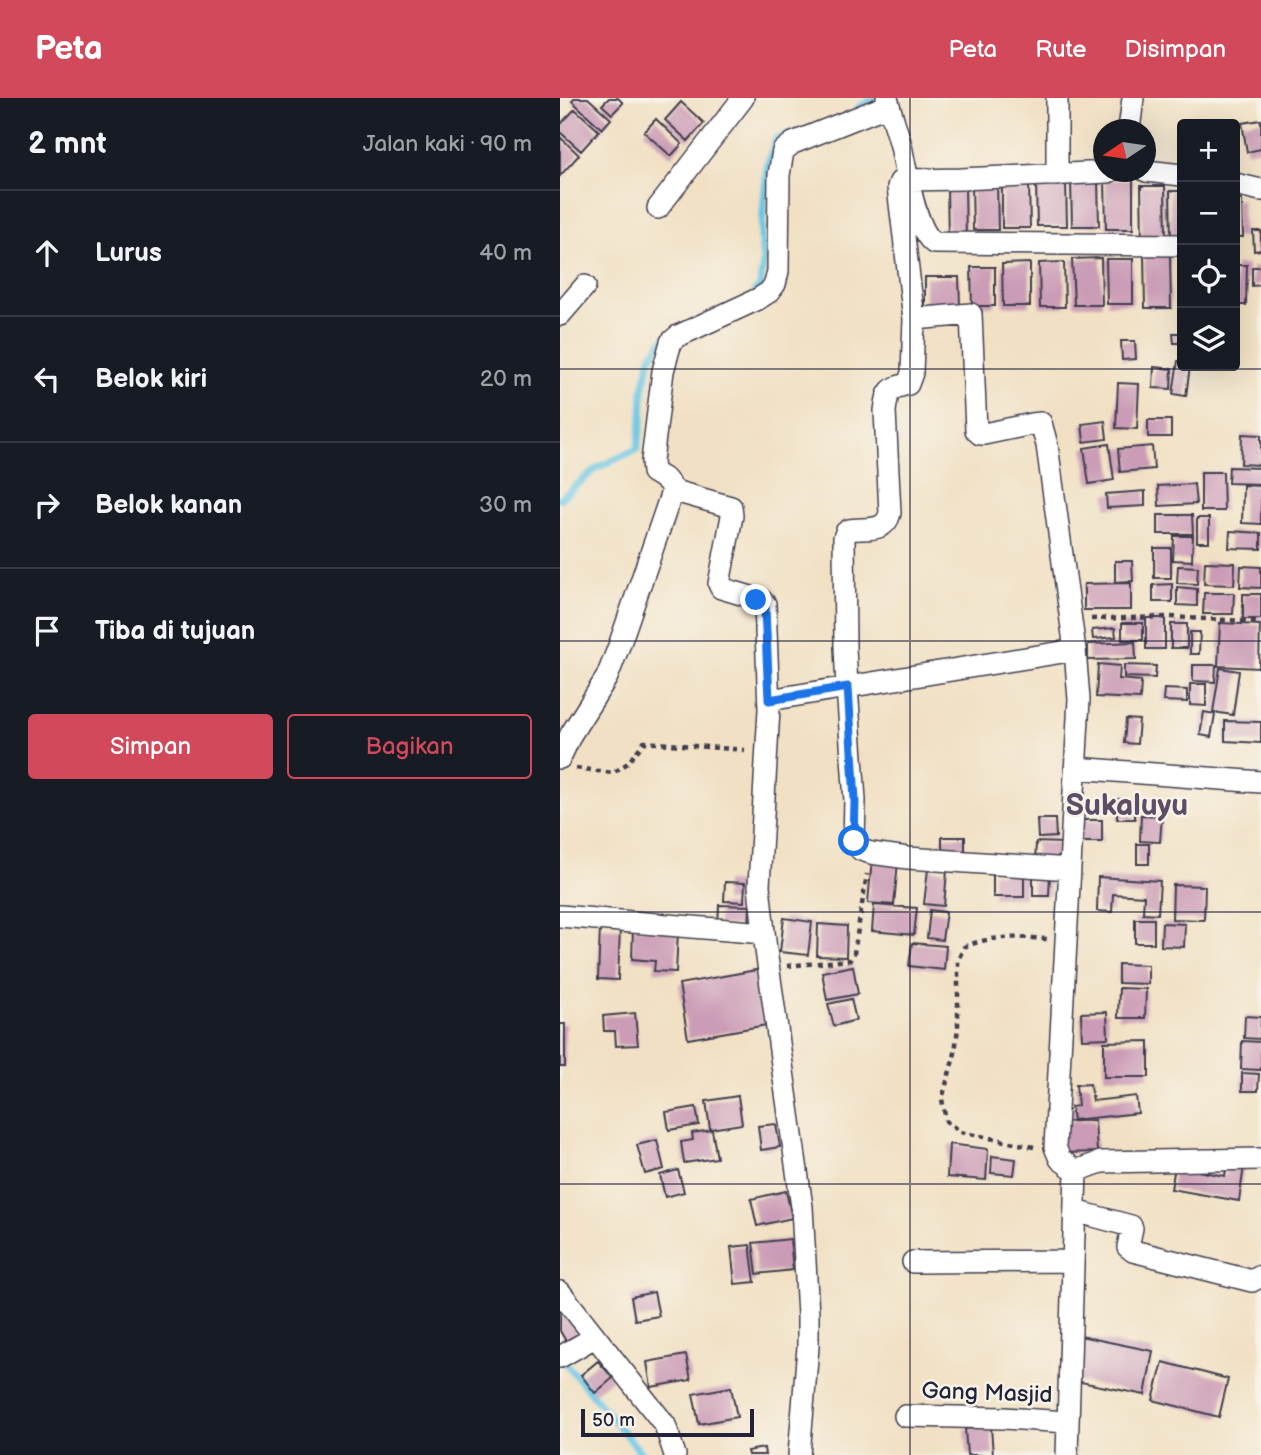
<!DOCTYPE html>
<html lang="id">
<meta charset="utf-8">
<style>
:root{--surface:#171b24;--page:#20242c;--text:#f1f3f6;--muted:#9ea1a6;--line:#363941;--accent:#d1495b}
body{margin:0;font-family:"Balsamiq Sans",sans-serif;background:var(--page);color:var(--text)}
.controls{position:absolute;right:21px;top:21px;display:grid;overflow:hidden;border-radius:7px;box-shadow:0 7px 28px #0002}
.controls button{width:63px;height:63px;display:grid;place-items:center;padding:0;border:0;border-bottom:2px solid var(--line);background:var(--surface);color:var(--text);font:35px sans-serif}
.compass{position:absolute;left:533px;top:21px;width:63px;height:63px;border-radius:50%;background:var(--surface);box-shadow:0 7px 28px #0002;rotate:257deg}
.scale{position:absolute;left:21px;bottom:18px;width:173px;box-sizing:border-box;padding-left:7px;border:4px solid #22223b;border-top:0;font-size:19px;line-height:24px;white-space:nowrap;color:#22223b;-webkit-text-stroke:5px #f7f3e8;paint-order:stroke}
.stop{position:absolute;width:21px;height:21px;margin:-16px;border:5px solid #1a73e8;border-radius:50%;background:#fff}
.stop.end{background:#1a73e8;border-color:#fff;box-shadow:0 2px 7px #0008}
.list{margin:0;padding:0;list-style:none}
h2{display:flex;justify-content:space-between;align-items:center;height:91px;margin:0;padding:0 28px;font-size:30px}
h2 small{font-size:23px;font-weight:400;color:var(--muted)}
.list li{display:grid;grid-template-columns:46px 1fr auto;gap:21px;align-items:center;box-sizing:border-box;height:126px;padding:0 28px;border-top:2px solid var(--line)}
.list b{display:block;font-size:26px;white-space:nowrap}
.list em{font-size:23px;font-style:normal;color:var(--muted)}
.actions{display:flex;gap:14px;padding:21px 28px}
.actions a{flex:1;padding:16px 0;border:2px solid var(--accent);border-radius:7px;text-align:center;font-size:24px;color:var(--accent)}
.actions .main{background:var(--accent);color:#fff}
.icon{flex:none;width:38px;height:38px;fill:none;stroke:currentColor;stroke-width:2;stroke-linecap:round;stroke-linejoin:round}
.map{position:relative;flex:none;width:701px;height:1357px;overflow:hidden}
header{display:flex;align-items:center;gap:42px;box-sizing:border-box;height:98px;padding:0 35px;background:var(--accent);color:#fff}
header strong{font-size:33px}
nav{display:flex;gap:38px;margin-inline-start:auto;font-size:24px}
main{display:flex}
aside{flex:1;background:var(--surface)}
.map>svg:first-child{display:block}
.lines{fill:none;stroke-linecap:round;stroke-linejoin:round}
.stream{stroke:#66c6e5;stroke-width:7}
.building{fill:#cb9cb6}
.street-casing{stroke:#413e4f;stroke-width:24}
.path{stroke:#413e4f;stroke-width:4.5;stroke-dasharray:5 5;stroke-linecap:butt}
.street{stroke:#fff;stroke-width:21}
.route{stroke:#1a73e8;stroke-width:9}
.grid{fill:none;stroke:#22223b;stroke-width:2;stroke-opacity:0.55}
.labels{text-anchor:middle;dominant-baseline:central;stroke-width:5;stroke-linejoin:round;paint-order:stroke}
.street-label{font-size:23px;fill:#22223b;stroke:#f7f3e8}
.district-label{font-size:30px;font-weight:bold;fill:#5d4d66;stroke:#f7f3e8}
</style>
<header>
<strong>Peta</strong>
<nav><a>Peta</a><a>Rute</a><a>Disimpan</a></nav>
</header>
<main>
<aside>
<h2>2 mnt<small>Jalan kaki · 90 m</small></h2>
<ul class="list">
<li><svg class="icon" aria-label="ahead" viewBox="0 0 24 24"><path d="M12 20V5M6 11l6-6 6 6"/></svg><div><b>Lurus</b></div><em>40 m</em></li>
<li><svg class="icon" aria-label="left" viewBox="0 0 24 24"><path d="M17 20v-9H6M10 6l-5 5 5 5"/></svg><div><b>Belok kiri</b></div><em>20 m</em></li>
<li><svg class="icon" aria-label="right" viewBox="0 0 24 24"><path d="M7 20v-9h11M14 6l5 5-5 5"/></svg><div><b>Belok kanan</b></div><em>30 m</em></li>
<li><svg class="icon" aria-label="arrive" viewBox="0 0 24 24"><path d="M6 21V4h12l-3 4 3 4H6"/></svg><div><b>Tiba di tujuan</b></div></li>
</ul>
<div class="actions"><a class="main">Simpan</a><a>Bagikan</a></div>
</aside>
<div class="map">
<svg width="701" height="1357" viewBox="0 0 701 1357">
<rect width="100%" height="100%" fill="#f7f3e8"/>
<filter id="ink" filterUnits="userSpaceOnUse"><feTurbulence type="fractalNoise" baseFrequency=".0143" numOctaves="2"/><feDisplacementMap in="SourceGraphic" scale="14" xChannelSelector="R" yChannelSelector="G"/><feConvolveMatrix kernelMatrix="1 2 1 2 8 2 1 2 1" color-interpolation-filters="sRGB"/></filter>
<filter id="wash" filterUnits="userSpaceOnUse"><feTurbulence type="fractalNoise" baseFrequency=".00686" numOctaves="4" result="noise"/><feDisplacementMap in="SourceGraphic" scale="28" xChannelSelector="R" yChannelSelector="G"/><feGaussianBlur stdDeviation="1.57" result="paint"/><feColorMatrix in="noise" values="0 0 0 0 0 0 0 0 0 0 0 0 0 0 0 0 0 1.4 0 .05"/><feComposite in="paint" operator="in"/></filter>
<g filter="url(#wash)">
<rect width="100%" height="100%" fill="#f1e0c3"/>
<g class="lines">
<!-- stream -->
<path class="stream" d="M298 10 314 0
M195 193 200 189 203 165 201 138 207 67 216 41 232 35
M0 401 37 370 77 351 82 320 83 291 91 258 104 241
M2 1261 82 1356V1357"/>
</g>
<g id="blocks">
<!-- building -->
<path class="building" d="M14 0H28L51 21 42 31 12 3Z
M49 0H58L63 5 52 16 42 7Z
M121 4 144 25 128 43 105 22Z
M15 11 39 33 21 53 0 34V27Z
M96 21 122 46 111 58 84 34Z
M701 22V51L687 54 682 25Z
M0 39 19 57 0 78Z
M538 82 539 128H512L511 83Z
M545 82H573V131H546Z
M476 85H506L507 128H477Z
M412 86H437L438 132H413Z
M442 86H469L470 130H442Z
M581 88H605L606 141H582Z
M387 89H405L406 141H388Z
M610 93H622V142H611Z
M675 102H682L683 139H675Z
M693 133H701V152L694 153Z
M584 156H610L611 210H585Z
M541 160 542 207H514L512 161Z
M546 161H573V206H547Z
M504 164 505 209H480L479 165Z
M470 165V208H443L442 166Z
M675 167H687L686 207H675Z
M411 169H435V208H412Z
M692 169H701V187L692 188Z
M365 179H399L400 208 365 209Z
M613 235H622V245H614Z
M561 243H575L576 261 562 262Z
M618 263H622V268H630L626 298 613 296Z
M594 269 612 271 611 291 593 290Z
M558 285 579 286 577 331 556 330Z
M588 322H611V339H588Z
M545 323 547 341 524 344 522 326Z
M682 336 701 337V367L681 366Z
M549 346 554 382 529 386 524 350Z
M592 348 594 371 560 374 558 351Z
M669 369 701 370V386L668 385Z
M641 374H663L664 413H641Z
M634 386 636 406 599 408 598 388Z
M683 387 701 388V426L682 425Z
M585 393V408L547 410 546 396Z
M598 417H632L633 436H598Z
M637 420H649V444H637Z
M670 433 701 435V451L669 450Z
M614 438H633L632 463 613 462Z
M594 450H611V480H594Z
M555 463H572L573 483 555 484Z
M645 464 675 465 674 487 644 486Z
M618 468 638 469 637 486 617 485Z
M681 468 701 469V490L680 489Z
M571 485V512H524V486Z
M612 486V504H593V487Z
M617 489 637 491V508L617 507Z
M644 495H674L673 516H643Z
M683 496H701V521H683Z
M586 520H605V551H586Z
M562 525H583V542H562Z
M660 525 700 527 699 570 658 568Z
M611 526H627V550H611Z
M555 530 556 539 533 541 532 532Z
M630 534H640L639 556H630Z
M575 544 576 561 528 562V546Z
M538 566 560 568 559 581 581 583 580 601 536 599Z
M564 567 596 568 595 580 564 579Z
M633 567H656L655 584 633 583Z
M660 570 679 573 673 617 653 614Z
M630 586H646V608L630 607Z
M604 591 627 592V604L603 603Z
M644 614 655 616 651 639 640 637Z
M566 621 579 622 577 646 564 645Z
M665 623 701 624V645L665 643Z
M557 701H575V721H557Z
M581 717 602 718 600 744 580 743Z
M477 721H495L496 739 478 740Z
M516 722H542V744H515Z
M382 739H405V760H382Z
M476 744 504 745 503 769 475 768Z
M577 746H589V766H577Z
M312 761 338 763 334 807 308 805Z
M368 771 387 773 384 808 364 806Z
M433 775H464V799H433Z
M473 775H490L489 798H473Z
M538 779 600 783 598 816 583 815 584 798 553 796 552 814 537 813Z
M165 784 185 785 184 804 164 803Z
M613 787 645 788 644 822 612 821Z
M159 807 190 808 189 829 158 827Z
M314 807 357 810 354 837 312 833Z
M370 812 386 814 382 842 367 840Z
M224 820 252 824 248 857 220 854Z
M575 821H594V845H575Z
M602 825 625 826 624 849 601 848Z
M258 826 287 828 286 859 257 858Z
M40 829 60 830 58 882 38 881Z
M73 830 118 833 116 874 94 873 95 863 72 861Z
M352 845 386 848 384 872 349 868Z
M558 866 588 867V886L558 885Z
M293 868 298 896 267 902 262 874Z
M202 871 212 926 128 941 119 886Z
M559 890 586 891 585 920H558Z
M291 901 296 922 274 928 268 906Z
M547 914 548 940 522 941 521 915Z
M75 915 78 947 56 948 55 933H44L43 918Z
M685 918 701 919 700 941 684 940Z
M0 926H5V969H0Z
M589 943V979H544V944Z
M682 943 701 944V972L681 971Z
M682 975 699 976 698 993H682Z
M530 986 533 1003 576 998 578 1015 513 1022 511 1009 518 1008 516 987Z
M178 998 182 1026 150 1031 146 1003Z
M136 1009 139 1027 109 1032 106 1014Z
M535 1022 537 1054 503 1055 501 1024Z
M216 1026 220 1049 201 1052 198 1028Z
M152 1032 157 1060 124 1065 121 1044 133 1042 132 1035Z
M97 1042 104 1071 85 1076 77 1047Z
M389 1046 428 1051 426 1082 387 1079Z
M432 1058 456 1061 454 1077 431 1075Z
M667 1065 684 1068 679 1103 611 1091 615 1069 665 1078Z
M118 1072 124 1094 105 1099 100 1077Z
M226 1093 232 1120 197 1128 191 1101Z
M230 1141 233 1172 197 1176 193 1145Z
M190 1147 195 1184 175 1186 171 1149Z
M94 1194 99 1218 75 1222 71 1199Z
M0 1210 21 1235 6 1243 0 1233Z
M520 1238 593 1253 585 1297 511 1282Z
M126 1257 131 1282 91 1289 87 1264Z
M38 1263 53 1280 35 1295 21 1277Z
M603 1264 668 1281 659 1319 593 1302Z
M171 1289 177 1319 139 1326 133 1296Z
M431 1329 433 1357H407L405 1331Z
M204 1350 205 1357H188L187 1353Z"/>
</g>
</g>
<g filter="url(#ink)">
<use href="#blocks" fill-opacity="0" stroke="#413e4f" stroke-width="2"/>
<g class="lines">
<defs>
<path id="street" d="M327 0C331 16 337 32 341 48 346 71 355 132 374 145L622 147
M497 0V77
M569 32 573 0
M586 73 622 77
M675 86 701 92
M98 110 183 0
M0 217 25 188
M354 221 411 216 416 332 420 336H424L472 326 481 325 487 347 515 552 519 601 495 1049 500 1061 516 1073
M209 602 287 589 285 549 284 440 286 434 289 432C305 429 325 436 330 415L325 313C328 292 328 291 348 286L352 275 354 221 338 89 340 84 348 82 401 81 549 74
M0 660 11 636 47 579 59 548 113 391
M515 670 701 684
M510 771 348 760 311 755 301 752 294 743 295 702 287 589 515 552
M0 818 204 835
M515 1113 571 1128 572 1130 568 1149 573 1153 692 1183 701 1178
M353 1164 513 1163
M0 1194 105 1327 115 1357
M0 1259 35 1239
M345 1318 444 1320 507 1324
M239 1357 248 1249V1217L242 1109 206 852 199 788 209 611 205 506 201 502 161 490 159 486 172 418 171 409 118 394 113 391 106 382 93 374 92 363 103 273 111 244 118 238 198 201 209 194 215 186 218 173 219 77 223 53 233 45 329 7
M507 1357 516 1073 541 1064 701 1061"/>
</defs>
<!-- street casing -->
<use href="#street" class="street-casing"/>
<!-- path -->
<path class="path" d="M531 521 610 519 701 524
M16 670 53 675 68 665 84 644 185 652
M227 868 290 862 294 855 307 776
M474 1049 400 1034 386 1023 382 1001 395 955 398 929V862L404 849C432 837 457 839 487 841"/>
<!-- street -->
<use href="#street" class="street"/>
</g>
</g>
<g class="lines" filter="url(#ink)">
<!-- route -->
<path class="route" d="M196 502 203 505 205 510 209 602 288 589 295 702 294 743"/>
</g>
<!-- grid -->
<path class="grid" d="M350 0V1357M0 271H701M0 543H701M0 814H701M0 1086H701"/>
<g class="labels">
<!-- street labels -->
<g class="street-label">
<text transform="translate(427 1295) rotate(2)">Gang Masjid</text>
</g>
<!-- district labels -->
<g class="district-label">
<text x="567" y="708">Sukaluyu</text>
</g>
</g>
</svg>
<div class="controls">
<button>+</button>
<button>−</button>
<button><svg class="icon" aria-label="locate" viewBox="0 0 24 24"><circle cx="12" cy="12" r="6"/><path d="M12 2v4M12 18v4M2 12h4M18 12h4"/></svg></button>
<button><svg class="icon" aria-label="layers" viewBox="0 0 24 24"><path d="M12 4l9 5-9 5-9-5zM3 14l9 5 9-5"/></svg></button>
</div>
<svg class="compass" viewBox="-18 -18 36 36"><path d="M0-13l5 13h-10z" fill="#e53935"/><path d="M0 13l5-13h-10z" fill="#9ea1a6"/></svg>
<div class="scale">50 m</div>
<div class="stop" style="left:294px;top:743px"></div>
<div class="stop end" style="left:196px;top:502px"></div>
</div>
</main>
